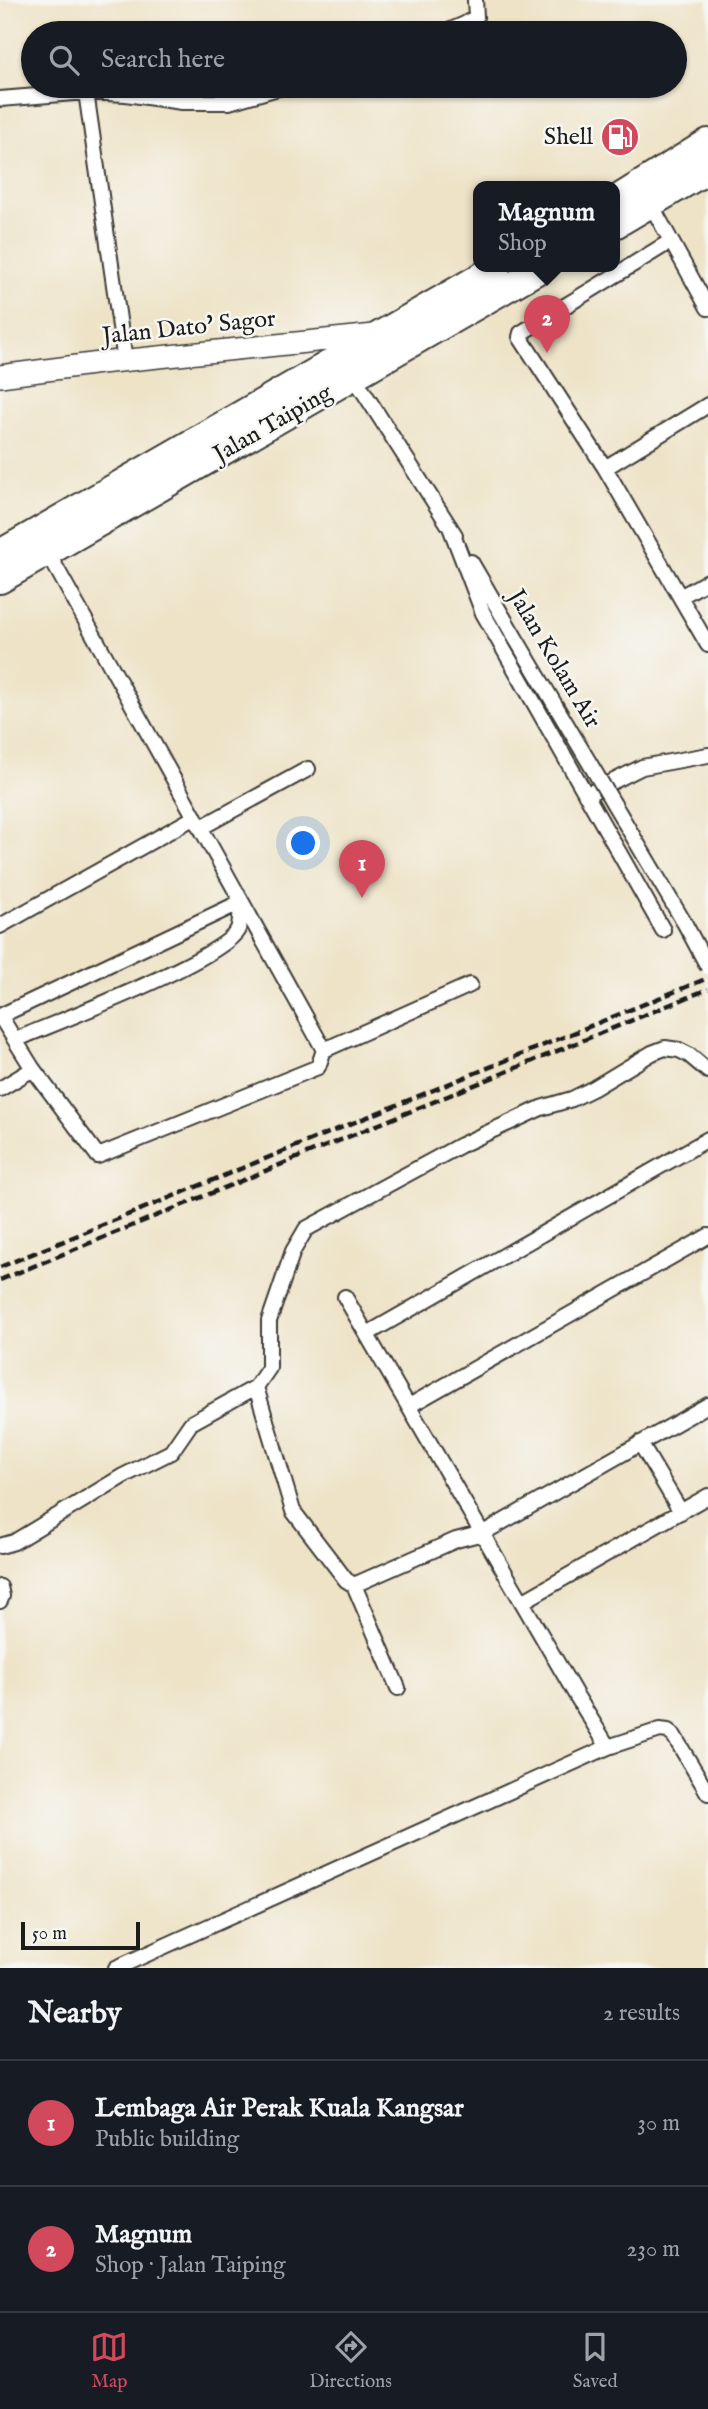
<!DOCTYPE html>
<meta charset="utf-8">
<style>
:root{--surface:#171b24;--page:#242831;--text:#f1f3f6;--muted:#9ea1a6;--line:#363941;--accent:#d1495b}
body{margin:0;font-family:"IM FELL English",serif;background:var(--page);color:var(--text)}
.scale{position:absolute;left:21px;bottom:18px;width:119px;box-sizing:border-box;padding-left:7px;border:4px solid #1c1c1c;border-top:0;font-size:19px;line-height:24px;white-space:nowrap;color:#1c1c1c;-webkit-text-stroke:5px #f6f6f2;paint-order:stroke}
.you{position:absolute;left:304px;top:844px;width:24px;height:24px;margin:-18px;border:5px solid #fff;border-radius:50%;background:#1a73e8;box-shadow:0 0 0 10px #1a73e833}
.badge{display:grid;place-items:center;width:46px;height:46px;border-radius:50%;background:var(--accent);color:#fff;font-size:23px;font-weight:700}
.pin{position:absolute;translate:-50% -58px;filter:drop-shadow(0 2px 4px #0008)}
.pin::after{content:'';position:absolute;top:37px;width:24px;height:21px;background:inherit;clip-path:polygon(0 0,100% 0,50% 100%)}
.popup{position:absolute;left:473px;top:181px;width:147px;height:91px;box-sizing:border-box;display:grid;place-content:center;border-radius:14px;background:var(--surface);filter:drop-shadow(0 2px 5px #0005);font-size:23px;white-space:nowrap;color:var(--muted)}
.popup b{font-size:26px;color:var(--text)}
.popup::after{content:'';position:absolute;left:50%;top:100%;margin-left:-14px;border:14px solid transparent;border-top-color:var(--surface)}
.list{margin:0;padding:0;list-style:none}
h2{display:flex;justify-content:space-between;align-items:center;height:91px;margin:0;padding:0 28px;font-size:30px}
h2 small{font-size:23px;font-weight:400;color:var(--muted)}
.list li{display:grid;grid-template-columns:46px 1fr auto;gap:21px;align-items:center;box-sizing:border-box;height:126px;padding:0 28px;border-top:2px solid var(--line)}
.list b{display:block;font-size:26px;white-space:nowrap}
.list p{margin:0;font-size:23px;white-space:nowrap;color:var(--muted)}
.list em{font-size:23px;font-style:normal;color:var(--muted)}
.icon{flex:none;width:38px;height:38px;fill:none;stroke:currentColor;stroke-width:2;stroke-linecap:round;stroke-linejoin:round}
.map{position:relative;flex:none;width:708px;height:1968px;overflow:hidden}
.search{position:absolute;background:var(--surface);box-shadow:0 2px 5px #0004;left:21px;right:21px;top:21px;height:77px;display:flex;align-items:center;gap:18px;box-sizing:border-box;padding:0 24px;border-radius:38px;color:var(--muted);font-size:26px}
.sheet{height:343px;background:var(--surface)}
nav{display:flex;justify-content:space-around;align-items:center;box-sizing:border-box;height:98px;border-top:2px solid var(--line);background:var(--surface);font-size:19px;color:var(--muted)}
nav a{display:grid;justify-items:center;gap:4px}
nav .on{color:var(--accent)}
.map>svg:first-child{display:block}
.lines{fill:none;stroke-linecap:round;stroke-linejoin:round}
.street-casing{stroke:#3c3a36;stroke-width:18}
.secondary-casing{stroke:#3c3a36;stroke-width:24}
.highway-casing{stroke:#3c3a36;stroke-width:30}
.street{stroke:#fff;stroke-width:14}
.secondary{stroke:#fff;stroke-width:21}
.highway{stroke:#fff;stroke-width:26}
.rail{stroke:#1c1c1c;stroke-width:4.5;stroke-dasharray:10 5;stroke-linecap:butt}
.street-bridge-casing{stroke:#3c3a36;stroke-width:18;stroke-linecap:butt}
.street-bridge{stroke:#fff;stroke-width:14}
.labels{text-anchor:middle;dominant-baseline:central;stroke-width:5;stroke-linejoin:round;paint-order:stroke}
.poi-label{font-size:24px;fill:#1c1c1c;stroke:#f6f6f2;text-anchor:end}
.street-label{font-size:24px;fill:#1c1c1c;stroke:#f6f6f2}
</style>
<div class="map">
<svg width="708" height="1968" viewBox="0 0 708 1968">
<rect width="100%" height="100%" fill="#f6f6f2"/>
<filter id="ink" filterUnits="userSpaceOnUse"><feTurbulence type="fractalNoise" baseFrequency=".0143" numOctaves="2"/><feDisplacementMap in="SourceGraphic" scale="14" xChannelSelector="R" yChannelSelector="G"/><feConvolveMatrix kernelMatrix="1 2 1 2 8 2 1 2 1" color-interpolation-filters="sRGB"/></filter>
<filter id="wash" filterUnits="userSpaceOnUse"><feTurbulence type="fractalNoise" baseFrequency=".00686" numOctaves="4" result="noise"/><feDisplacementMap in="SourceGraphic" scale="28" xChannelSelector="R" yChannelSelector="G"/><feGaussianBlur stdDeviation="1.57" result="paint"/><feColorMatrix in="noise" values="0 0 0 0 0 0 0 0 0 0 0 0 0 0 0 0 0 1.4 0 .05"/><feComposite in="paint" operator="in"/></filter>
<g filter="url(#wash)">
<rect width="100%" height="100%" fill="#eee3c7"/>
</g>
<g filter="url(#ink)">
<g class="lines">
<defs>
<path id="street" d="M444 33 465 24 476 17 475 0
M86 92 125 361
M0 99 86 92 126 94 182 102H229L285 86
M649 201 708 308
M671 241 521 333 520 337 605 468 708 645
M354 377 455 535
M605 468 708 405
M450 527 483 613 663 930
M471 562 513 634
M680 597 708 581
M586 795 642 767 708 755
M200 828 308 769
M0 926 195 817
M0 1016 33 1069 98 1156 318 1067 324 1050 48 553
M0 1016 241 902
M15 1040C52 1024 226 958 238 929 241 922 240 910 241 902
M324 1050 470 985
M0 1089 33 1069
M367 1334 708 1139
M256 1387 269 1368V1321L293 1251 306 1229 461 1145 541 1108 572 1099 594 1088 652 1053 665 1048 679 1050 689 1055 708 1071
M409 1406 708 1236
M640 1443 681 1512
M0 1546 14 1542 123 1476 171 1452 191 1423 256 1387 293 1511 346 1580 354 1585 456 1540 483 1533 708 1405
M354 1585 398 1688
M0 1587 2 1596 0 1601
M522 1602 708 1496
M608 1747 660 1730 668 1731 674 1736 708 1793
M116 1968 608 1747 576 1695 345 1297"/>
<path id="secondary" d="M0 376 100 363 375 335"/>
<path id="highway" d="M615 200 708 142
M615 225 708 170
M0 553 497 267
M0 580 544 267"/>
</defs>
<!-- street casing -->
<use href="#street" class="street-casing"/>
<!-- secondary casing -->
<use href="#secondary" class="secondary-casing"/>
<!-- highway casing -->
<use href="#highway" class="highway-casing"/>
<!-- street -->
<use href="#street" class="street"/>
<!-- secondary -->
<use href="#secondary" class="secondary"/>
<!-- highway -->
<use href="#highway" class="highway"/>
<!-- rail -->
<path class="rail" d="M0 1267 708 978
M0 1280 708 989"/>
<defs>
<path id="street-bridge" d="M513 634 685 924 708 967"/>
</defs>
<!-- street-bridge casing -->
<use href="#street-bridge" class="street-bridge-casing"/>
<!-- street-bridge -->
<use href="#street-bridge" class="street-bridge"/>
</g>
</g>
<!-- icons -->
<defs>
<symbol id="fuel-disc" viewBox="-11 -11 22 22"><circle r="9.5" fill="#d1495b" stroke="#f6f6f2"/><path d="M-5.5-6h7V0h2V4h1.3V-2.5L3-4.5l.8-.8L6-3V5H2.5V1h-1V6h-7ZM-4.2-4.7v3.2H.2V-4.7Z" fill="#fff"/></symbol>
</defs>
<g fill-rule="evenodd">
<use href="#fuel-disc" x="598" y="115" width="44" height="44"/>
</g>
<g class="labels">
<!-- poi labels -->
<g class="poi-label">
<text x="593" y="137">Shell</text>
</g>
<!-- street labels -->
<g class="street-label">
<text transform="translate(189 328) rotate(-6)">Jalan Dato' Sagor</text>
<text transform="translate(273 424) rotate(-30)">Jalan Taiping</text>
<text transform="translate(554 659) rotate(59)">Jalan Kolam Air</text>
</g>
</g>
</svg>
<div class="scale">50 m</div>
<div class="you"></div>
<div class="pin badge" style="left:362px;top:898px">1</div>
<div class="pin badge" style="left:547px;top:353px">2</div>
<div class="popup"><b>Magnum</b>Shop</div>
<div class="search"><svg class="icon" aria-label="search" viewBox="0 0 24 24"><circle cx="10" cy="10" r="6"/><path d="M15 15l6 6"/></svg>Search here</div>
</div>
<section class="sheet">
<h2>Nearby<small>2 results</small></h2>
<ul class="list">
<li><span class="badge">1</span><div><b>Lembaga Air Perak Kuala Kangsar</b><p>Public building</p></div><em>30 m</em></li>
<li><span class="badge">2</span><div><b>Magnum</b><p>Shop · Jalan Taiping</p></div><em>230 m</em></li>
</ul>
</section>
<nav>
<a class="on"><svg class="icon" aria-label="map" viewBox="0 0 24 24"><path d="M3 6l6-2 6 2 6-2v14l-6 2-6-2-6 2zM9 4v14M15 6v14"/></svg>Map</a>
<a><svg class="icon" aria-label="directions" viewBox="0 0 24 24"><path d="M12 3l9 9-9 9-9-9zM9 14v-3h6M13 9l2 2-2 2"/></svg>Directions</a>
<a><svg class="icon" aria-label="saved" viewBox="0 0 24 24"><path d="M7 4h10v16l-5-4-5 4z"/></svg>Saved</a>
</nav>
